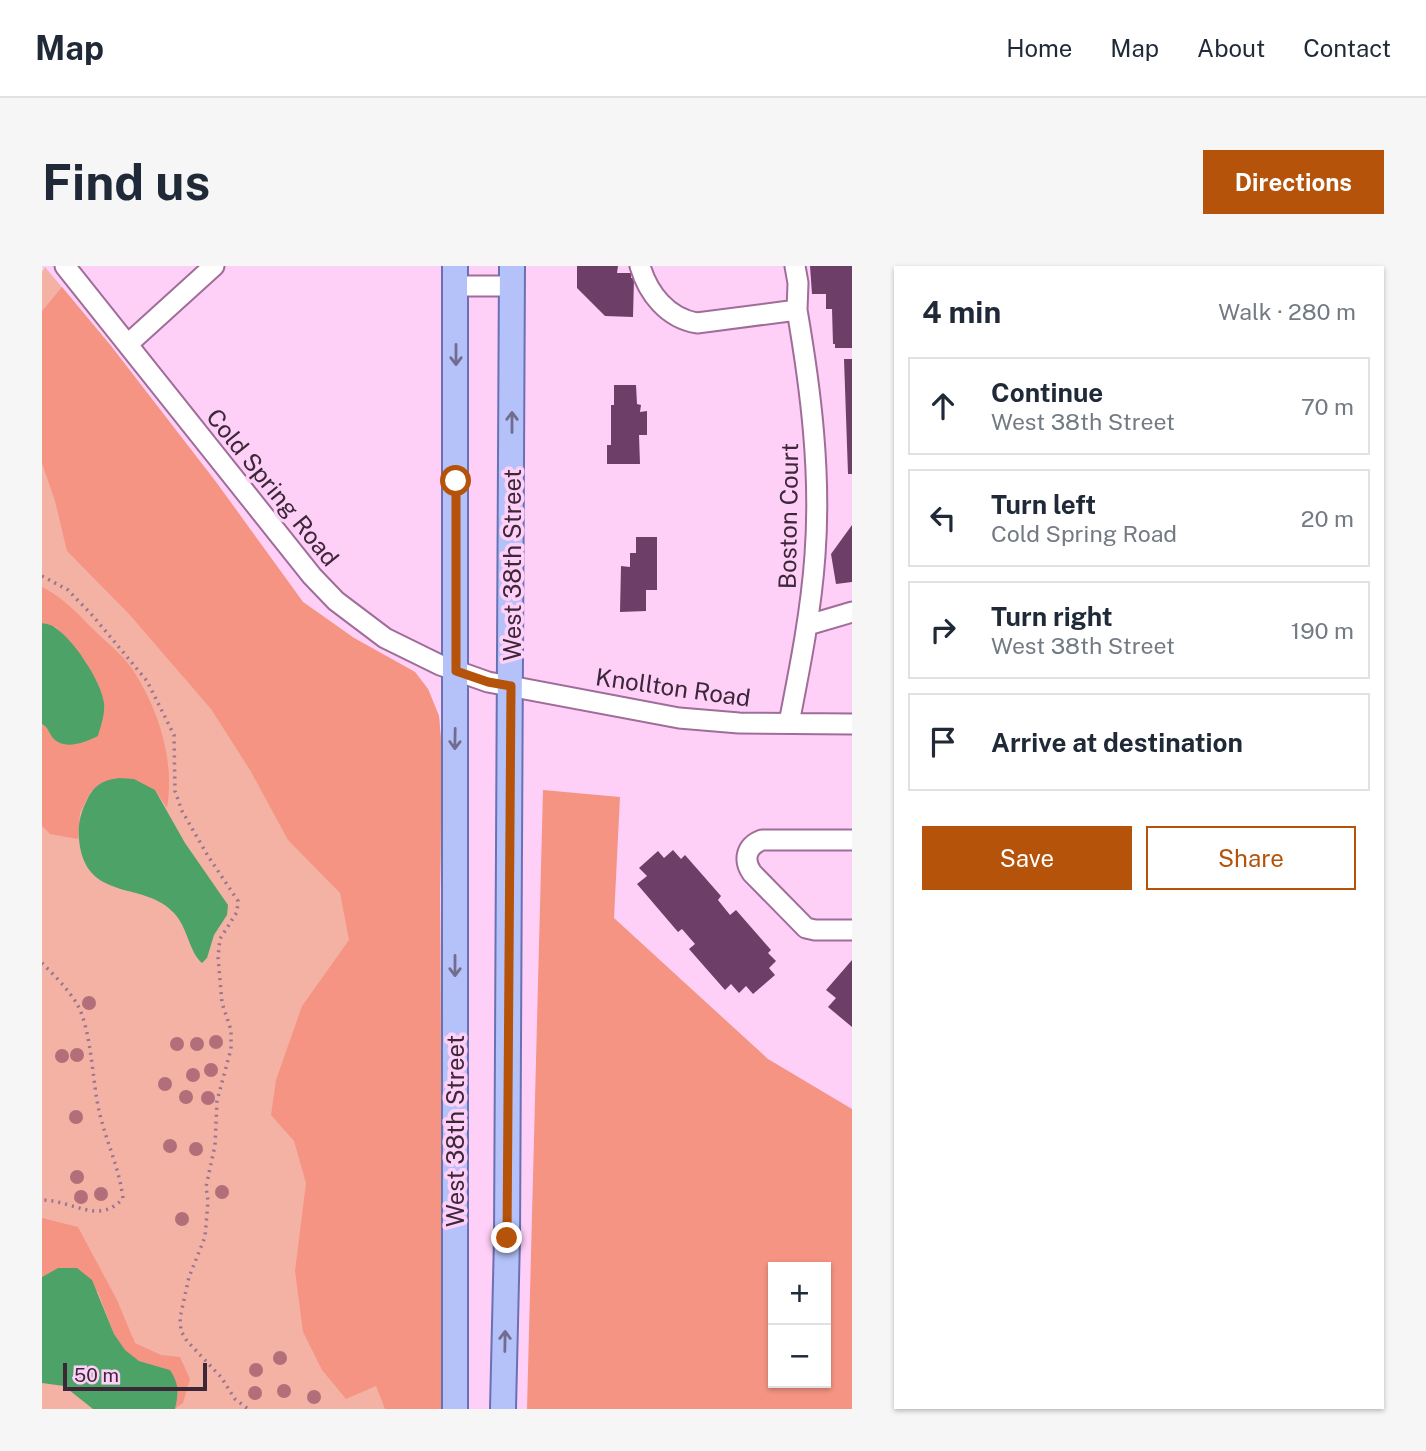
<!DOCTYPE html>
<meta charset="utf-8">
<style>
:root{--surface:#fff;--page:#f6f6f7;--text:#1f2937;--muted:#747a83;--line:#e0e1e3;--accent:#b45309}
body{margin:0;font-family:"Public Sans",sans-serif;background:var(--page);color:var(--text)}
.controls{position:absolute;right:21px;bottom:21px;display:grid;overflow:hidden;border-radius:0px;box-shadow:0 2px 5px #0004}
.controls button{width:63px;height:63px;display:grid;place-items:center;padding:0;border:0;border-bottom:2px solid var(--line);background:var(--surface);color:var(--text);font:35px sans-serif}
.scale{position:absolute;left:21px;bottom:18px;width:144px;box-sizing:border-box;padding-left:7px;border:4px solid #3c2739;border-top:0;font-size:19px;line-height:24px;white-space:nowrap;color:#3c2739;-webkit-text-stroke:5px #fed0f7;paint-order:stroke}
.stop{position:absolute;width:21px;height:21px;margin:-16px;border:5px solid #b45309;border-radius:50%;background:#fff}
.stop.end{background:#b45309;border-color:#fff;box-shadow:0 2px 7px #0008}
.list{margin:0;padding:0;list-style:none}
h2{display:flex;justify-content:space-between;align-items:center;height:91px;margin:0;padding:0 28px;font-size:30px}
h2 small{font-size:23px;font-weight:400;color:var(--muted)}
.list li{display:grid;grid-template-columns:46px 1fr auto;gap:21px;align-items:center;box-sizing:border-box;height:98px;margin:0 14px 14px;padding:0 14px;border:2px solid var(--line);border-radius:0px}
.list b{display:block;font-size:26px;white-space:nowrap}
.list p{margin:0;font-size:23px;white-space:nowrap;color:var(--muted)}
.list em{font-size:23px;font-style:normal;color:var(--muted)}
.actions{display:flex;gap:14px;padding:21px 28px}
.actions a{flex:1;padding:16px 0;border:2px solid var(--accent);border-radius:0px;text-align:center;font-size:24px;color:var(--accent)}
.actions .main{background:var(--accent);color:#fff}
.icon{flex:none;width:38px;height:38px;fill:none;stroke:currentColor;stroke-width:2;stroke-linecap:round;stroke-linejoin:round}
.map{position:relative;flex:none;width:810px;height:1143px;overflow:hidden;border-radius:0px}
header{display:flex;align-items:center;gap:42px;box-sizing:border-box;height:98px;padding:0 35px;background:var(--surface);border-bottom:2px solid var(--line)}
header strong{font-size:33px}
nav{display:flex;gap:38px;margin-inline-start:auto;font-size:24px}
.intro{display:flex;align-items:center;justify-content:space-between;box-sizing:border-box;height:168px;padding:0 42px}
h1{margin:0;font-size:49px}
.button{padding:18px 32px;border-radius:0px;background:var(--accent);color:#fff;font-size:24px;font-weight:700}
main{display:flex;gap:42px;padding:0 42px}
aside{flex:1;background:var(--surface);border-radius:0px;box-shadow:0 2px 5px #0004}
.map>svg:first-child{display:block}
.green{fill:#f4b2a5}
.forest{fill:#f59482;fill-rule:evenodd}
.water{fill:#4da267}
.building{fill:#6d3e68}
.lines{fill:none;stroke-linecap:round;stroke-linejoin:round}
.minor-casing{stroke:#a06d99;stroke-width:23}
.major-casing{stroke:#6a71b3;stroke-width:28}
.path{stroke:#957590;stroke-width:3.5;stroke-dasharray:2 5;stroke-linecap:butt}
.minor{stroke:#fff;stroke-width:19}
.major{stroke:#b4c2f9;stroke-width:24}
.tree{fill:#b26e79}
.oneway{stroke:#726d8f}
.route{stroke:#b45309;stroke-width:9}
.labels{text-anchor:middle;dominant-baseline:central;stroke-width:7;stroke-linejoin:round;paint-order:stroke}
.street-label{font-size:24px;fill:#3c2739;stroke:#fed0f7}
</style>
<header>
<strong>Map</strong>
<nav><a>Home</a><a>Map</a><a>About</a><a>Contact</a></nav>
</header>
<div class="intro"><h1>Find us</h1><a class="button">Directions</a></div>
<main>
<div class="map">
<svg width="810" height="1143" viewBox="0 0 810 1143">
<rect width="100%" height="100%" fill="#fed0f7"/>
<!-- green -->
<path class="green" d="M3 1 69 80 174 216 261 336 312 372 373 406 386 423 397 450 400 487 398 627 401 1143H0V6Z"/>
<!-- forest -->
<path class="forest" d="M20 21 69 80 174 216 261 336 312 372 373 406 386 423 397 450 400 487 398 627 401 1143H343L334 1120 304 1133 280 1104 261 1066 253 1005 264 917 252 875 229 849 234 814 260 740 307 674 298 627 246 574 208 504 169 443 87 348 25 285 13 235 0 197V45Z
M0 321C19 330 34 346 50 362 63 375 81 389 91 404 117 444 133 495 125 542L113 524 49 525 38 547 36 573 8 568 0 560V458L5 461 45 397 14 361 0 357Z
M501 524 578 531 572 652 726 793 810 843V1143H485ZM731 1001H784V1117H731Z
M0 952 36 961 75 1034 93 1077 119 1089 138 1091 148 1113 141 1137 133 1143 136 1128 128 1104 97 1095 83 1085 72 1068 56 1026 16 1002 0 1011Z"/>
<!-- water -->
<path class="water" d="M0 357C5 358 11 359 15 363 33 376 59 415 62 437 63 449 59 459 56 470 43 476 23 485 11 472 6 466 7 462 0 458Z
M77 512 92 513 113 524 143 577 186 639 185 649 172 669 165 692 160 697C147 686 146 662 132 647 103 615 48 636 38 581 35 563 37 550 45 534 52 519 61 514 77 512Z
M16 1002H35L50 1014 72 1068 83 1084 97 1095 128 1104C137 1118 137 1126 133 1143H51L22 1120 0 1117V1011Z"/>
<!-- building -->
<path class="building" d="M535 0H576L575 7H589V12H592L591 51 563 50 535 22Z
M768 0H810V82H793V78H791L790 43H784V28H770Z
M802 93H810V208H806Z
M572 119H594L595 138 599 139 598 146 605 145V169H597L598 198H565V179H569V139H572Z
M810 259V316L794 318 789 288Z
M594 271H615V324H604V345L578 346 579 300 588 301V287H594Z
M631 584 639 593 643 589 679 630 676 634 688 649 694 644 729 684 726 687 734 695 727 702 733 709 711 728 704 720 697 727 689 718 683 724 647 683 653 678 640 663 636 666 595 618 605 610 597 602 616 585 622 592Z
M810 694V761L786 741 794 732 784 724Z"/>
<g class="lines">
<defs>
<path id="minor" d="M23 0 270 310 294 335 343 372 398 399 446 416 637 452 697 457 810 458
M598 0C606 27 625 52 655 57L755 44 756 17 753 0
M413 20H470
M86 78 172 0
M766 359 810 346
M747 457C758 401 769 346 773 289 779 206 769 125 755 44
M810 574H720C704 580 701 594 710 607L764 662 773 664H810"/>
<path id="major" d="M413 1143V0
M461 1143 465 972 470 0"/>
</defs>
<!-- minor casing -->
<use href="#minor" class="minor-casing"/>
<!-- major casing -->
<use href="#major" class="major-casing"/>
<!-- path -->
<path class="path" d="M0 310 26 324 51 350 105 415 132 469 133 525 140 545 166 590 196 635 195 646 178 673 176 691 180 737 189 764V783L175 835 173 879 164 921 166 935 163 971 147 1011 138 1052 139 1065 145 1075 179 1111 193 1133 206 1143
M0 697C12 709 26 723 35 738 50 764 50 817 58 849 65 877 77 902 81 932 58 960 30 934 0 934"/>
<!-- minor -->
<use href="#minor" class="minor"/>
<!-- major -->
<use href="#major" class="major"/>
</g>
<!-- trees -->
<g class="tree">
<circle cx="47" cy="737" r="7"/>
<circle cx="174" cy="776" r="7"/>
<circle cx="135" cy="778" r="7"/>
<circle cx="155" cy="778" r="7"/>
<circle cx="35" cy="789" r="7"/>
<circle cx="20" cy="790" r="7"/>
<circle cx="169" cy="804" r="7"/>
<circle cx="151" cy="809" r="7"/>
<circle cx="123" cy="818" r="7"/>
<circle cx="144" cy="831" r="7"/>
<circle cx="166" cy="832" r="7"/>
<circle cx="34" cy="851" r="7"/>
<circle cx="128" cy="880" r="7"/>
<circle cx="154" cy="883" r="7"/>
<circle cx="35" cy="911" r="7"/>
<circle cx="180" cy="926" r="7"/>
<circle cx="59" cy="928" r="7"/>
<circle cx="39" cy="931" r="7"/>
<circle cx="140" cy="953" r="7"/>
<circle cx="238" cy="1092" r="7"/>
<circle cx="214" cy="1104" r="7"/>
<circle cx="242" cy="1125" r="7"/>
<circle cx="213" cy="1127" r="7"/>
<circle cx="272" cy="1131" r="7"/>
</g>
<!-- one-way arrows -->
<defs><path id="oneway-shaft" d="M-6 0H5M1.5-3L5.5 0L1.5 3" fill="none" stroke-width="1.6" stroke-linecap="round" stroke-linejoin="round" transform="scale(1.75)"/></defs>
<g class="oneway">
<use href="#oneway-shaft" transform="translate(414 89) rotate(90)"/>
<use href="#oneway-shaft" transform="translate(470 156) rotate(-90)"/>
<use href="#oneway-shaft" transform="translate(413 473) rotate(91)"/>
<use href="#oneway-shaft" transform="translate(413 700) rotate(90)"/>
<use href="#oneway-shaft" transform="translate(463 1075) rotate(-89)"/>
</g>
<g class="lines">
<!-- route -->
<path class="route" d="M414 215V405L446 416 469 420 465 972"/>
</g>
<g class="labels">
<!-- street labels -->
<g class="street-label">
<text transform="translate(231 221) rotate(51)">Cold Spring Road</text>
<text transform="translate(746 250) rotate(-89)">Boston Court</text>
<text transform="translate(470 299) rotate(-90)">West 38th Street</text>
<text transform="translate(631 421) rotate(8)">Knollton Road</text>
<text transform="translate(413 865) rotate(-90)">West 38th Street</text>
</g>
</g>
</svg>
<div class="controls">
<button>+</button>
<button>−</button>
</div>
<div class="scale">50 m</div>
<div class="stop" style="left:414px;top:215px"></div>
<div class="stop end" style="left:465px;top:972px"></div>
</div>
<aside>
<h2>4 min<small>Walk · 280 m</small></h2>
<ul class="list">
<li><svg class="icon" aria-label="ahead" viewBox="0 0 24 24"><path d="M12 20V5M6 11l6-6 6 6"/></svg><div><b>Continue</b><p>West 38th Street</p></div><em>70 m</em></li>
<li><svg class="icon" aria-label="left" viewBox="0 0 24 24"><path d="M17 20v-9H6M10 6l-5 5 5 5"/></svg><div><b>Turn left</b><p>Cold Spring Road</p></div><em>20 m</em></li>
<li><svg class="icon" aria-label="right" viewBox="0 0 24 24"><path d="M7 20v-9h11M14 6l5 5-5 5"/></svg><div><b>Turn right</b><p>West 38th Street</p></div><em>190 m</em></li>
<li><svg class="icon" aria-label="arrive" viewBox="0 0 24 24"><path d="M6 21V4h12l-3 4 3 4H6"/></svg><div><b>Arrive at destination</b></div></li>
</ul>
<div class="actions"><a class="main">Save</a><a>Share</a></div>
</aside>
</main>
